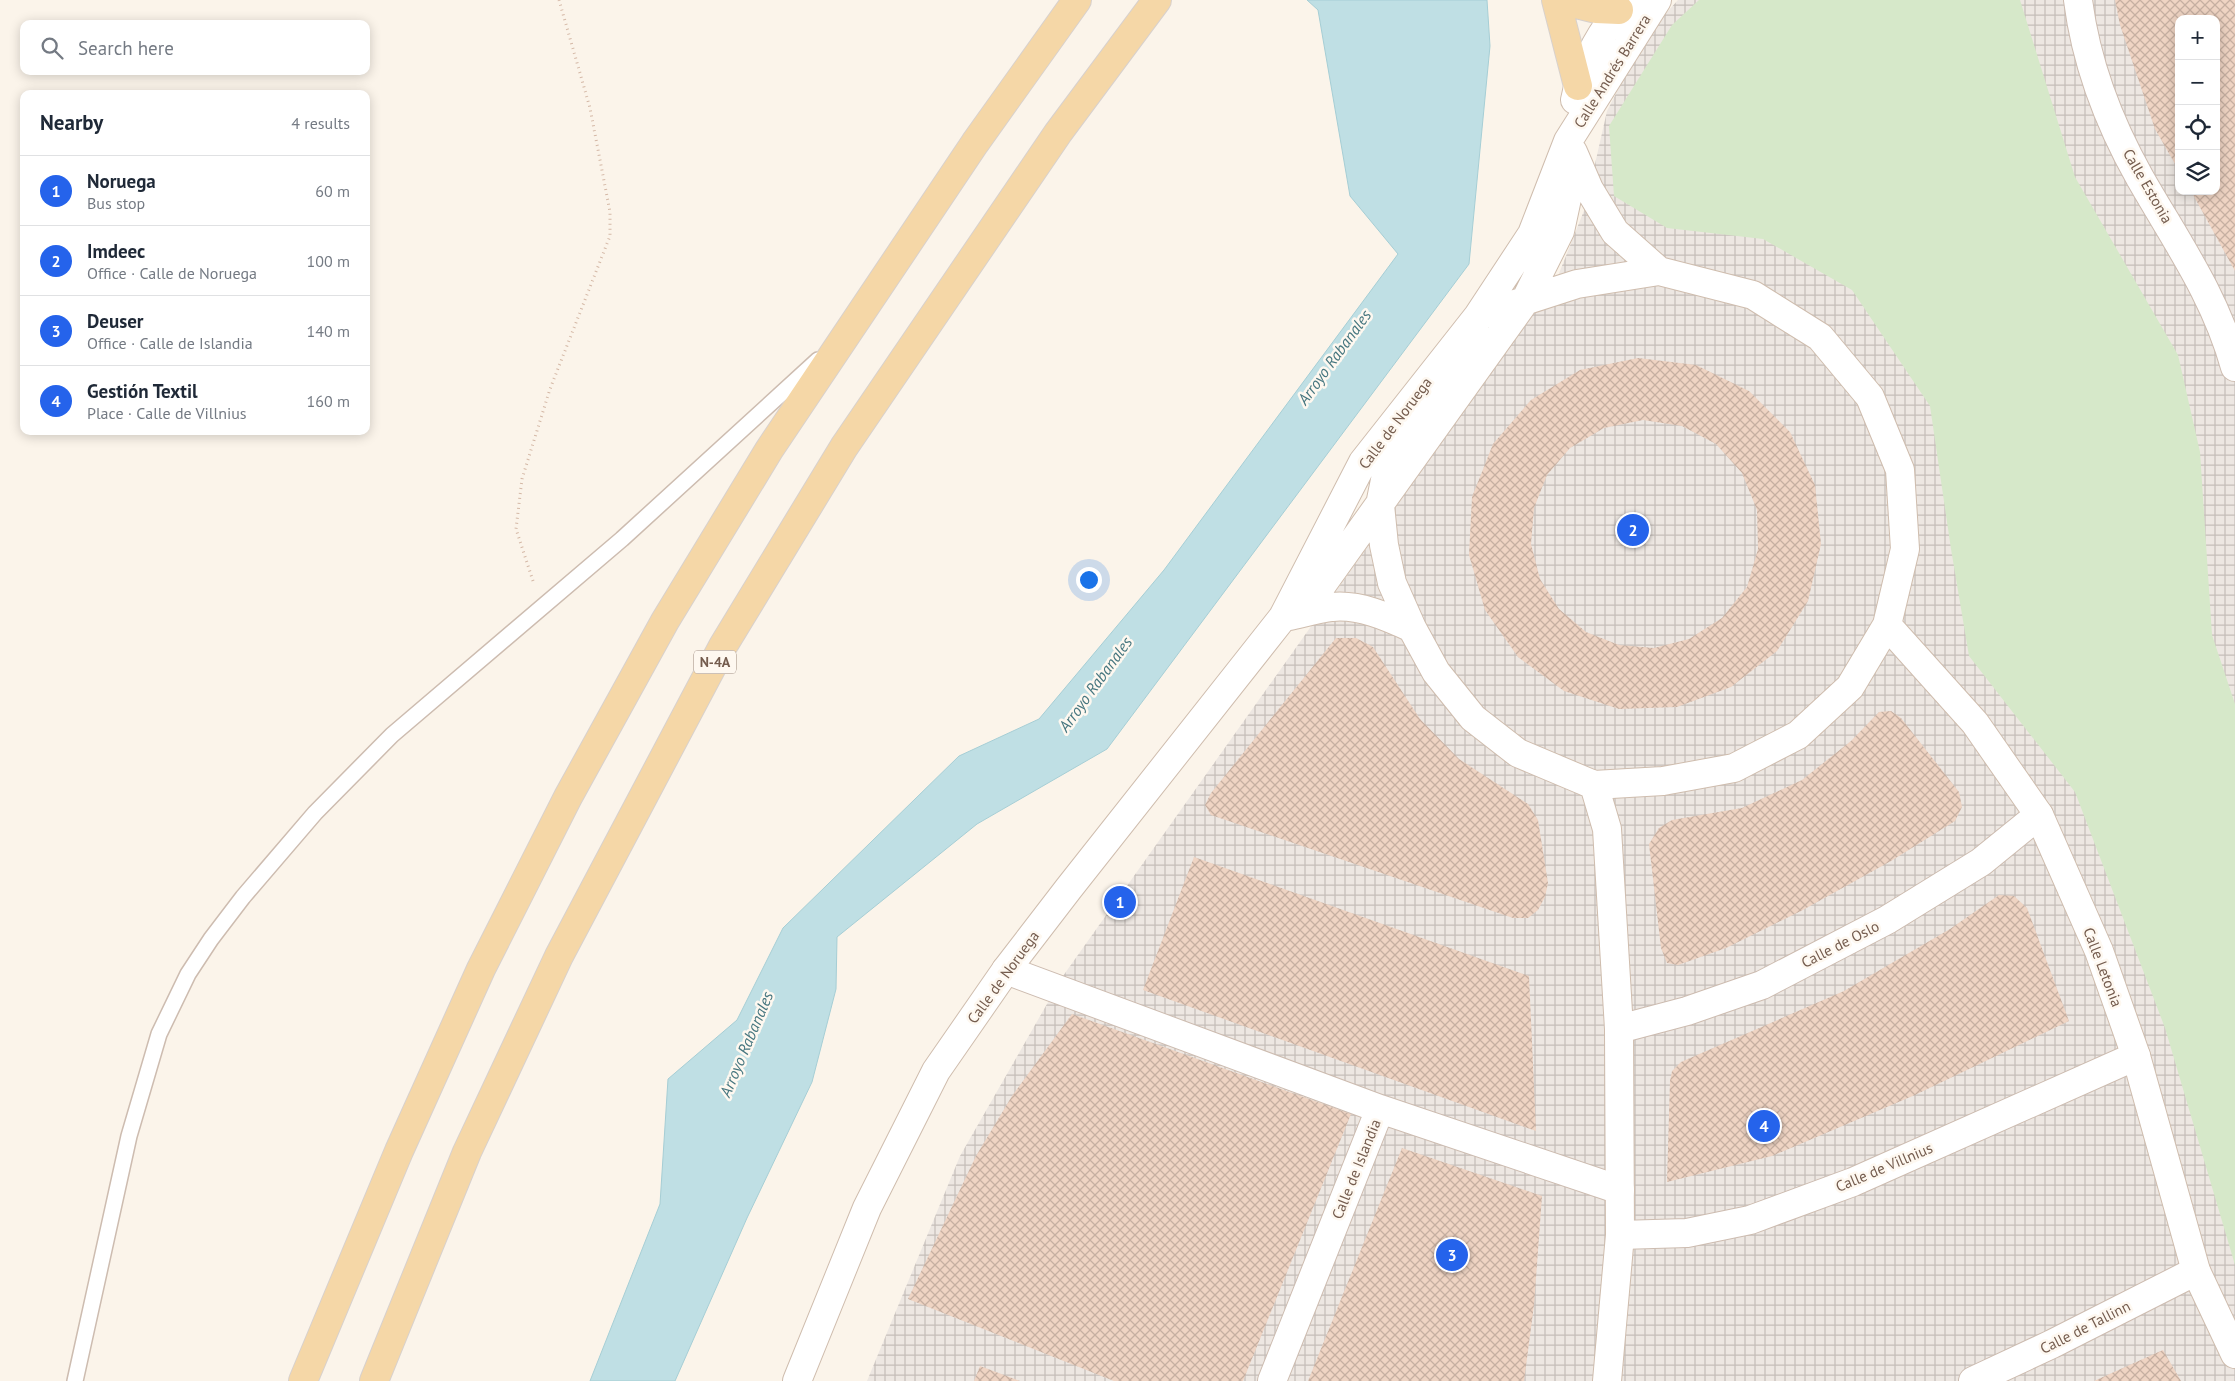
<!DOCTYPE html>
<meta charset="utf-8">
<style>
:root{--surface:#fff;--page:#f2f2f3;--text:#1f2937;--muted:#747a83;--line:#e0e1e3;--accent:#2563eb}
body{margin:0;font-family:"PT Sans",sans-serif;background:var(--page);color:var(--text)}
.controls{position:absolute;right:15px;top:15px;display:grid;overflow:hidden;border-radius:10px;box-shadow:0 2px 12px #0003}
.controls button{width:45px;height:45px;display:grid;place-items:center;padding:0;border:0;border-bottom:1px solid var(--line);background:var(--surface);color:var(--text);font:25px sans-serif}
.you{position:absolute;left:1088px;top:579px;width:18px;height:18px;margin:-12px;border:4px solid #fff;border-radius:50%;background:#1a73e8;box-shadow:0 0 0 8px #1a73e833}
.badge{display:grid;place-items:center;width:32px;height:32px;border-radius:50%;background:var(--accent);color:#fff;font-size:16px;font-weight:700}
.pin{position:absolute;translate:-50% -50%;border:2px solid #fff;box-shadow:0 1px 5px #0006}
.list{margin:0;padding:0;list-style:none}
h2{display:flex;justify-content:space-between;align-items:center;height:65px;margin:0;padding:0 20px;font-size:21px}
h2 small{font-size:16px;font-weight:400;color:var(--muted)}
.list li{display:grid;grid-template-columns:32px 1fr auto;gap:15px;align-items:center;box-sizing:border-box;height:70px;padding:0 20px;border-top:1px solid var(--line)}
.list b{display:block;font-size:19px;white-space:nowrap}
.list p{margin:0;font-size:16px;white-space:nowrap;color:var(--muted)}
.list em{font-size:16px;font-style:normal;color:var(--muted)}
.icon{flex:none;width:28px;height:28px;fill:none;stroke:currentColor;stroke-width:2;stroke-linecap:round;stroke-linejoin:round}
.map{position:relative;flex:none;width:2235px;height:1381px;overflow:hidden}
.search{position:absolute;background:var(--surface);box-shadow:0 2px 12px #0003;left:20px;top:20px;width:350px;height:55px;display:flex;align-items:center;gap:12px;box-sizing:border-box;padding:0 18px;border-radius:10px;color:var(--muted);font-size:19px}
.panel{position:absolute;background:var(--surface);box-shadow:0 2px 12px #0003;left:20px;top:90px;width:350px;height:345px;border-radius:10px}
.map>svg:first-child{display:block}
.industrial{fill:url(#industrial-grid);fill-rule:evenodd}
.green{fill:#d6e8c9}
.water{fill:#bfdfe4;stroke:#a6ced5}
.building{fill:url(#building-cross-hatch);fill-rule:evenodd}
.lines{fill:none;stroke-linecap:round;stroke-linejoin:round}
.lane-casing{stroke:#cdbcb0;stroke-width:18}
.street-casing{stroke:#cdbcb0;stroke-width:30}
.secondary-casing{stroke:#cfbdae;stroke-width:30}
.primary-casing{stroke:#d8d1cd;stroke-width:30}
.path{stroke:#d4b8a6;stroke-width:3;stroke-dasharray:1 4;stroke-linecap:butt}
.lane{stroke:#fff;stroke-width:15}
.street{stroke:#fff;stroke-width:28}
.secondary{stroke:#fff;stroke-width:28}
.primary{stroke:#f5d7a7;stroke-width:28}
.labels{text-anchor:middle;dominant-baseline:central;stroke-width:5;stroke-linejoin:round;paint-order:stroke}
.shield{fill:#fef8f0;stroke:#9d8b7f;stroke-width:1}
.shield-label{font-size:14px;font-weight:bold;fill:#745c4e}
.street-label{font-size:15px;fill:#745c4e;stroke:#fef8f0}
.water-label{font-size:16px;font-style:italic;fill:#46767f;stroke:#fef8f0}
</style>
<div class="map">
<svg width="2235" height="1381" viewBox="0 0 2235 1381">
<defs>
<pattern id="industrial-grid" width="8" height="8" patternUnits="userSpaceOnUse" patternTransform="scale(1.25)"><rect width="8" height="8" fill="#ede7e2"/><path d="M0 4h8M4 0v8" fill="none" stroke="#c5beb9"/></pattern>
<pattern id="building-cross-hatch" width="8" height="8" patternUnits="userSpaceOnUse" patternTransform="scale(1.25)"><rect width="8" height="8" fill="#efd4c3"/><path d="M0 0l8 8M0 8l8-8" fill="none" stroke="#c6afa1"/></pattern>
</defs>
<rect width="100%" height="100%" fill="#fbf4ea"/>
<!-- industrial -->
<path class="industrial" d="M1678 0H2235V1381H867L960 1156 1063 976 1556 281 1585 208 1607 111 1646 35ZM2179 19H2216V191H2179Z"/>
<!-- green -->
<path class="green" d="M1699 0H2020L2075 177 2178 355 2200 452 2212 635 2235 704V1265L2165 1028 2075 792 1969 656 1951 549 1930 406 1852 290 1763 239 1667 228 1614 196 1609 126 1672 25Z"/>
<!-- water -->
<path class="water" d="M1307 0H1487L1490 46 1469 264 1107 749 977 824 837 937 836 989 812 1082 747 1218 675 1381H590L660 1204 668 1079 737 1020 783 928 959 756 1039 719 1164 570 1398 254 1350 196 1318 10Z"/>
<!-- building -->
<path class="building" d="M2115 0H2235V271L2191 191H2216V19H2179V171L2155 129 2120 25Z
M1638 358 1696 365 1749 391 1790 432 1815 485 1821 544 1808 601 1777 651 1731 687 1677 707 1619 709 1564 691 1518 657 1485 610 1469 555 1472 497 1493 444 1531 400 1580 370ZM1643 420 1682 426 1716 444 1742 473 1757 510 1758 549 1747 587 1722 618 1689 639 1654 648 1619 645 1586 632 1559 609 1540 579 1531 544 1534 508 1547 475 1570 448 1604 428Z
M1336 638H1356L1373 647 1420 719 1459 759 1528 804 1538 820 1548 883 1545 897 1538 910 1528 918H1513L1211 815 1205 805 1211 793Z
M1891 711 1901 718 1959 792 1962 807 1955 821 1891 861 1801 911 1726 948 1678 965 1667 963 1661 948 1649 844 1659 828 1672 820 1742 808 1802 780 1851 741 1879 712Z
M1194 857 1529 976 1536 1131 1143 990Z
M1999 895 2014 896 2027 908 2069 1021 1915 1095 1772 1156 1667 1182 1670 1081 1672 1071 1681 1062 1844 991 1950 929Z
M1072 1014 1351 1114 1243 1381H1114L908 1299 976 1156 1012 1096Z
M1402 1148 1542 1196 1534 1305 1524 1381H1308Z
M2163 1350 2181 1381H2094Z
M980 1366 1020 1381H974Z"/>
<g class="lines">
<defs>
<path id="lane" d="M75 1381 129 1136 159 1034 188 974 211 939 243 897 315 813 392 735 622 539 818 360"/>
<path id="street" d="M2078 0C2086 63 2109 123 2140 178 2176 241 2215 295 2235 367
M1006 970 1380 1109
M1619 1029 1687 1011 1762 985 1887 920 1981 862 2039 815
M1620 1235 1687 1233 1750 1220 1853 1182 2136 1056
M1272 1381 1380 1109 1620 1190
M1973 1381 2052 1344 2196 1271"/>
<path id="secondary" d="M1575 100C1581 66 1605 22 1631 0
M1573 152 1589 189 1615 232 1659 271
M1659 271 1753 295 1820 337 1870 397 1900 470 1905 549 1887 625 1850 687 1798 735 1734 768 1663 781 1594 785 1518 753 1473 718 1436 672 1412 628 1392 583 1384 545 1380 505 1390 455 1461 359 1478 316 1577 284Z
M1290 612 1319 589 1525 301 1560 231 1569 189 1568 157
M1289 616C1303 613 1318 609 1332 607 1359 604 1388 617 1412 628
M1887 625 1975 723 2039 815 2099 951 2136 1056 2196 1271 2235 1354
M1594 785 1607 829 1619 1029 1620 1235 1607 1381
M797 1381 867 1208 936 1071 1006 970 1069 888 1283 617 1363 462 1478 316 1532 234 1568 141 1657 0"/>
<path id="primary" d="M1556 0 1578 86
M1560 0 1596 9 1619 10
M303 1381 399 1151 481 969 568 797 665 621 769 450 975 143 1077 0
M374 1381 467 1152 559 956 723 646 844 447 1058 133 1157 0"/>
</defs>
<!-- lane casing -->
<use href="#lane" class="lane-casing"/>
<!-- street casing -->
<use href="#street" class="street-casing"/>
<!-- secondary casing -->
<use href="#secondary" class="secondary-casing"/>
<!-- primary casing -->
<use href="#primary" class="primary-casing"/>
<!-- path -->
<path class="path" d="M533 581 516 529 522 479 550 389 610 236V212L590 108 559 0"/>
<!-- lane -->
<use href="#lane" class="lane"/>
<!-- street -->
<use href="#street" class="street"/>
<!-- secondary -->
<use href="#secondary" class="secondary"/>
<!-- primary -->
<use href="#primary" class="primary"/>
</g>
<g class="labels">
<!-- shield labels -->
<rect class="shield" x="694" y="650.5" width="42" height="23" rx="4"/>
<g class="shield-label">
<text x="715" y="662">N-4A</text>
</g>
<!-- street labels -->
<g class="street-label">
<text transform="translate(1612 71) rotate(-58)">Calle Andrés Barrera</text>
<text transform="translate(2148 186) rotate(60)">Calle Estonia</text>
<text transform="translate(1395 423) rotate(-53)">Calle de Noruega</text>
<text transform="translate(1840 944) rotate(-27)">Calle de Oslo</text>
<text transform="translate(2103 967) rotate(69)">Calle Letonia</text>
<text transform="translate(1003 977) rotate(-54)">Calle de Noruega</text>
<text transform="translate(1884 1167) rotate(-23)">Calle de Villnius</text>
<text transform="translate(1356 1169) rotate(-68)">Calle de Islandia</text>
<text transform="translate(2085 1327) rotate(-27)">Calle de Tallinn</text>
</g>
<!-- water labels -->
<g class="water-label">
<text transform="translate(1334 357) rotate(-54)">Arroyo Rabanales</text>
<text transform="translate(1095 684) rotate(-54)">Arroyo Rabanales</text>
<text transform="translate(746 1044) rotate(-67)">Arroyo Rabanales</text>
</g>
</g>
</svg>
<div class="controls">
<button>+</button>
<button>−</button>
<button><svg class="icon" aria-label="locate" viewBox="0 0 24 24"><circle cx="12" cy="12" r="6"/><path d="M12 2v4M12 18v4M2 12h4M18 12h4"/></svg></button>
<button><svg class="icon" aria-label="layers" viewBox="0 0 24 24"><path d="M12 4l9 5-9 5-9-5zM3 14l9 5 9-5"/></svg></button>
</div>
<div class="you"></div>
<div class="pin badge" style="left:1120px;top:902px">1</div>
<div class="pin badge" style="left:1633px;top:530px">2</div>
<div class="pin badge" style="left:1452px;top:1255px">3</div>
<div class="pin badge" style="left:1764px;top:1126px">4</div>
<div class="search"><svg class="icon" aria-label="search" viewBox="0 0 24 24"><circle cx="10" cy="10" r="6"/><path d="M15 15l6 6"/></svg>Search here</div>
<section class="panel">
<h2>Nearby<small>4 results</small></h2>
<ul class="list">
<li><span class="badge">1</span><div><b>Noruega</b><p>Bus stop</p></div><em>60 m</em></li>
<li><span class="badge">2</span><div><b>Imdeec</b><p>Office · Calle de Noruega</p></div><em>100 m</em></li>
<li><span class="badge">3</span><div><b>Deuser</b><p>Office · Calle de Islandia</p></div><em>140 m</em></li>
<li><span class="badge">4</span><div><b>Gestión Textil</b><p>Place · Calle de Villnius</p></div><em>160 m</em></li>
</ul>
</section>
</div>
